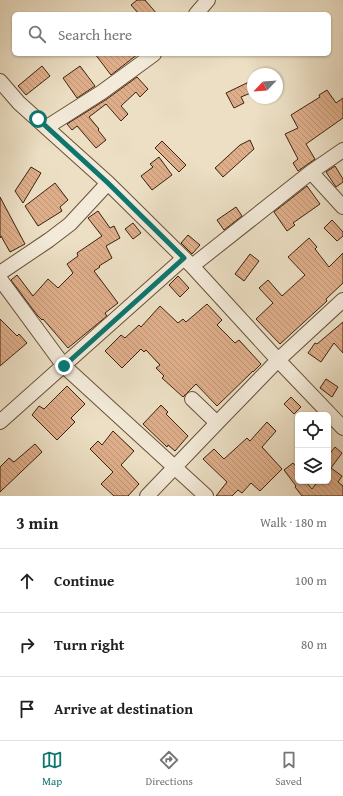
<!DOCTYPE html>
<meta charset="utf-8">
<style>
:root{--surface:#fff;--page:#f6f6f6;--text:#222;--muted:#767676;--line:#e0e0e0;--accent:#0f766e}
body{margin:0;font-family:"Gentium Book Plus",serif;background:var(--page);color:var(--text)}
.controls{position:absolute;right:12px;bottom:12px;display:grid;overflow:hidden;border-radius:6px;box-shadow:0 1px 3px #0004}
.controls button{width:36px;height:36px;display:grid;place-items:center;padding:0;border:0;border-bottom:1px solid var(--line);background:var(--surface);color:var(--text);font:20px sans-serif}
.compass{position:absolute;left:247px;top:68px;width:36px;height:36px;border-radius:50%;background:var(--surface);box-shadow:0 1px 3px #0004;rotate:245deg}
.stop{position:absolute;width:12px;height:12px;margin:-9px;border:3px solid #0f766e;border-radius:50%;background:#fff}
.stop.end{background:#0f766e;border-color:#fff;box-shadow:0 1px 4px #0008}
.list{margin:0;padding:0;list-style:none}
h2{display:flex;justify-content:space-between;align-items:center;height:52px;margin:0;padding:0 16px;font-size:17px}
h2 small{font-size:13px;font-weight:400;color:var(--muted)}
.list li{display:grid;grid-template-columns:26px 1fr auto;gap:12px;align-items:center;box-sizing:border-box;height:64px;padding:0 16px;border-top:1px solid var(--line)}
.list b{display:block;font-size:15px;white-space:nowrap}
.list em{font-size:13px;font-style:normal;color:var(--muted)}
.icon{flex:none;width:22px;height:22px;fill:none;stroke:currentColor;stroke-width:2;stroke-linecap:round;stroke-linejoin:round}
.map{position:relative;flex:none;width:343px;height:496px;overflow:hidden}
.search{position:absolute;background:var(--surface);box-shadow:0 1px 3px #0004;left:12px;right:12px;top:12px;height:44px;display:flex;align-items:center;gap:10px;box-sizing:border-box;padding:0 14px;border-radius:6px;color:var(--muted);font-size:15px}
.sheet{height:244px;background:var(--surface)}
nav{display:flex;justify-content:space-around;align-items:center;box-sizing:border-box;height:56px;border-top:1px solid var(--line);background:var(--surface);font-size:11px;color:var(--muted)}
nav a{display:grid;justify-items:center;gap:2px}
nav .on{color:var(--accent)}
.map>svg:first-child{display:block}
.building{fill:url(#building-back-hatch);stroke:#3c220c}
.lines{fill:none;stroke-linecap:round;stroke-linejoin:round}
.minor-casing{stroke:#68513a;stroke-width:16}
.minor{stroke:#f3ead9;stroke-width:14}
.route{stroke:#0f766e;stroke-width:5}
</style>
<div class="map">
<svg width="343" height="496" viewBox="0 0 343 496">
<defs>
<pattern id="building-back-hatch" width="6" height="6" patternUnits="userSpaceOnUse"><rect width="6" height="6" fill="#deae8a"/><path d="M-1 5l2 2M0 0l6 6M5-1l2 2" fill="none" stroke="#bf9576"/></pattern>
</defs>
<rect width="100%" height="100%" fill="#ecdfc4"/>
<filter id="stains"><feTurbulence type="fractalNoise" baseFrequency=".005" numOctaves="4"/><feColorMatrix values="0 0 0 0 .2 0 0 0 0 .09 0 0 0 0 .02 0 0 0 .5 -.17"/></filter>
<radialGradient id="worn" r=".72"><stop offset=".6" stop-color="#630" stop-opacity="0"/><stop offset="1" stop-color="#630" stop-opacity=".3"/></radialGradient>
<!-- building -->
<path class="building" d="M137 0H145L157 14H139L131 5Z
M95 54H138L111 75Z
M42 66 50 76 26 95 18 86Z
M80 66 95 86 77 98 63 78Z
M137 77 148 89 140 97 136 92 121 106 128 114 121 121 106 104 89 117 99 129 98 130 106 140 96 148 77 126 72 130 67 124 107 99Z
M253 80V92L241 97 244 103 234 108 226 93Z
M327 90 336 103 343 98V118L306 144 315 159 298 171 293 163 298 159 285 134 298 128 291 115 320 97 319 95Z
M250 140 254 149 223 177 215 168 240 145Z
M162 141 186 165 179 172 155 148Z
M159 157 172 175 152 190 141 176 153 167 150 164Z
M335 166 343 179V182L336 187 326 172Z
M31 167 41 173 23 203 15 191Z
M55 183 68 200 60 207 62 211 38 226 25 206Z
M307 186 320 204 293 223 295 225 287 231 274 212Z
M0 197 25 244 10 252 1 236 0 238Z
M236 207 242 216 224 230 217 220Z
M98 211 110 228 114 226 120 238 106 246 112 258 99 266 100 267 94 271 118 303 105 313 107 316 68 348 43 319 42 320 37 315 11 280 17 275 33 296 48 279 58 288 73 273 67 264 78 256 77 253 102 236 88 218Z
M332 220 343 232V236L337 241 324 228Z
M133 223 141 233 133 239 125 229Z
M188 235 200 245 192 254 181 243Z
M309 238 317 247 315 249 329 267 343 253V283L326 299 327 301 280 344 256 319 273 303 259 288 268 280 282 296 305 275 288 257Z
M250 254 259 261 244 281 235 274Z
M178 276 189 288 180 297 169 285Z
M207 304 222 320 217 325 235 343 239 340 261 364 253 372V371L217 406 196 384 183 397 162 378 164 376 156 368 160 365 146 350 144 352 141 349 122 368 105 351 121 335 125 338 139 325 141 327 160 306 178 323 183 319 186 322Z
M0 319 17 336 19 334 27 343 0 366Z
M343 322V353L334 343 321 362 308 353 315 343 317 344Z
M326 379 338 387 332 397 320 388Z
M67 386 85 404 71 418 75 422 57 440 32 415 39 406 44 409Z
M291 397 301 407 294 414 284 404Z
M161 405 168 412 166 414 188 436 175 451 168 445 167 447 143 424Z
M267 422 276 431 262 447 282 469 260 491 251 483 242 493 238 490 232 496H216L227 482 203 459 214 449 224 459 247 438 250 441Z
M113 431 134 451 121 465 139 484 128 496H114L101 484 113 472 90 449 98 441 102 445Z
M35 444 42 452 0 492V467L9 458 14 462Z
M335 447 342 453 331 468 342 476 338 482 343 486V496H302L295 487 296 486 284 470 293 463 298 469V481H305L312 489 318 481H328V456Z"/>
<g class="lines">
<defs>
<path id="minor" d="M196 14 208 0
M0 81 19 103 108 183 192 266 278 360 343 428
M47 127 102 92 154 54
M311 172 343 207
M192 266 311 172 343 150
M0 273 49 240 70 224 108 183
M0 279 64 366 206 496
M0 422 184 258
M217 423 278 360 343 300
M147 496 217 423 192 399"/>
</defs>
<!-- minor casing -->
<use href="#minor" class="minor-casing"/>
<!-- minor -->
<use href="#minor" class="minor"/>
</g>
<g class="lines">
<!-- route -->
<path class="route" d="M38 119 108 183 184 258 64 366"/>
</g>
<rect width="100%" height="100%" filter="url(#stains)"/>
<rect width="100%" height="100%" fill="url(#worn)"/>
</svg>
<div class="controls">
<button><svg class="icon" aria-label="locate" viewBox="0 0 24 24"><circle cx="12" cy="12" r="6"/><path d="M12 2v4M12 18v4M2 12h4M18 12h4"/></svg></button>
<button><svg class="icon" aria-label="layers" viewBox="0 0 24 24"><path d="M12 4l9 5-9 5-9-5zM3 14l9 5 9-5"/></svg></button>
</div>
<svg class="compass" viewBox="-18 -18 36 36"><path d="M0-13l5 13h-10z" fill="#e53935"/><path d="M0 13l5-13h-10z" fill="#767676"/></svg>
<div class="stop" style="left:38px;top:119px"></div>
<div class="stop end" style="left:64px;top:366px"></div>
<div class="search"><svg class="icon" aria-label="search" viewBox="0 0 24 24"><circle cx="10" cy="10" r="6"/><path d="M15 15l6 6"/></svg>Search here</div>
</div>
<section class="sheet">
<h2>3 min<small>Walk · 180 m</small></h2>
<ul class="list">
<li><svg class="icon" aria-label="ahead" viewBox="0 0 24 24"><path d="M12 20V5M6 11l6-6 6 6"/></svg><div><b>Continue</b></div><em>100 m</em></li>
<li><svg class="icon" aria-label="right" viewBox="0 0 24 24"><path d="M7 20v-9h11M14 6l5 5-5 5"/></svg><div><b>Turn right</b></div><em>80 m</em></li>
<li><svg class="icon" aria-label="arrive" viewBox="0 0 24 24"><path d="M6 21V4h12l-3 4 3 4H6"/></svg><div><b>Arrive at destination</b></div></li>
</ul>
</section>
<nav>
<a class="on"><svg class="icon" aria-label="map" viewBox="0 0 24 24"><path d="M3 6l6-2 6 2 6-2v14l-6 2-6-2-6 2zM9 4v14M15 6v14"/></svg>Map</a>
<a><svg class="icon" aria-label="directions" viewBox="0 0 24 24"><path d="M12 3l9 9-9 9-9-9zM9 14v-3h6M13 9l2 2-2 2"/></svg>Directions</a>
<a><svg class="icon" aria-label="saved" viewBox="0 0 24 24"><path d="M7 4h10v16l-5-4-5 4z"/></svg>Saved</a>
</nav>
